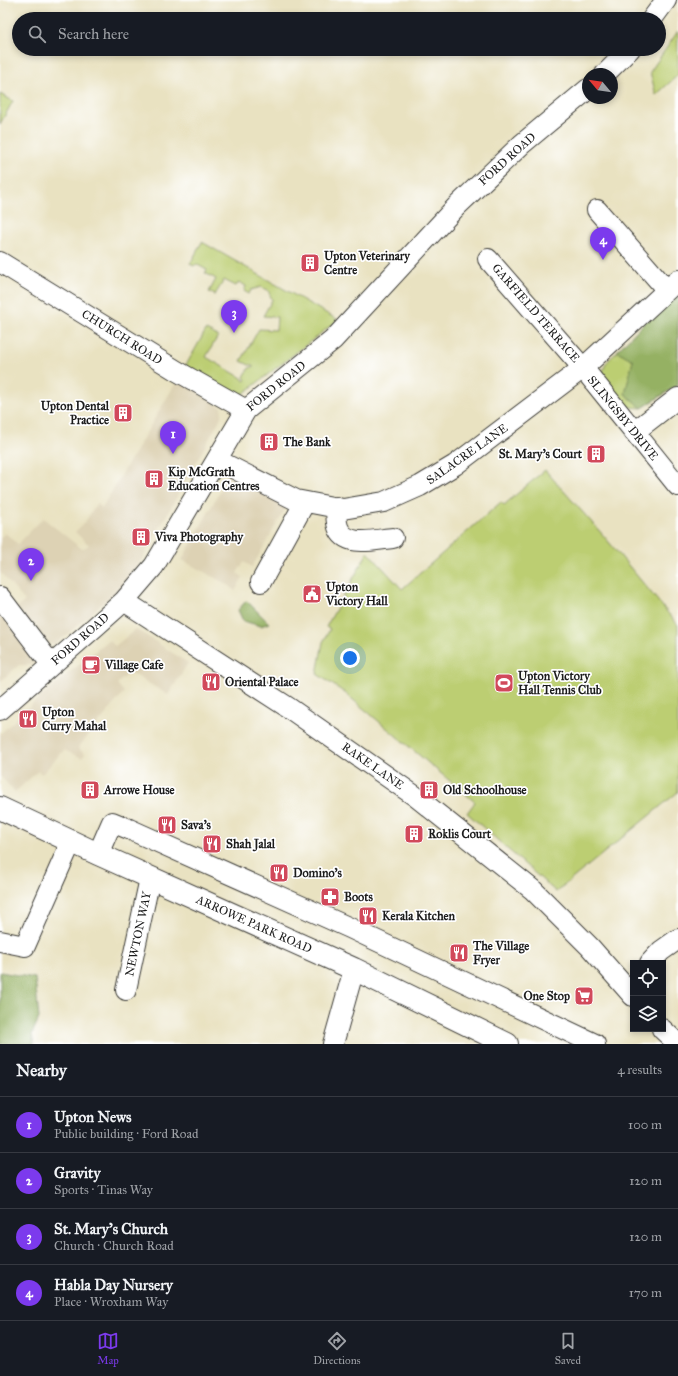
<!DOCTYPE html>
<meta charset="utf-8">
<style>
:root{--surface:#171b24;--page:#20242c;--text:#f1f3f6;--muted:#9ea1a6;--line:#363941;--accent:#7c3aed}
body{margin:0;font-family:"IM FELL Great Primer",serif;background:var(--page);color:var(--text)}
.controls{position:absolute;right:12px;bottom:12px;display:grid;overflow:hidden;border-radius:0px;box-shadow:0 2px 6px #0003}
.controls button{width:36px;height:36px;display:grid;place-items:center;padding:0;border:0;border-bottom:1px solid var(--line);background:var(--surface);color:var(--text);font:20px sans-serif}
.compass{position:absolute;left:582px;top:68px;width:36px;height:36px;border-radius:50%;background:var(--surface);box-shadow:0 2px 6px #0003;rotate:299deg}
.you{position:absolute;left:350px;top:658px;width:14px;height:14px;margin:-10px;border:3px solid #fff;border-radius:50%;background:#1a73e8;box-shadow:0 0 0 6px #1a73e833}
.badge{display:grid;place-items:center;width:26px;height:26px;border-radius:50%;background:var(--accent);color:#fff;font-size:13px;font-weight:700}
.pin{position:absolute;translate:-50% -33px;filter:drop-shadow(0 1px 2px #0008)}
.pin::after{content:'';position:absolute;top:21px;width:14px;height:12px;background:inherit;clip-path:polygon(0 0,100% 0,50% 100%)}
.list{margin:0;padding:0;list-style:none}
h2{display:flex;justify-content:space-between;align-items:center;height:52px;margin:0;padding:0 16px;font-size:17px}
h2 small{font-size:13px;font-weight:400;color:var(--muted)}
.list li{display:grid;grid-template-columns:26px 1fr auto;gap:12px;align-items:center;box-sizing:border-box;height:56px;padding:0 16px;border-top:1px solid var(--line)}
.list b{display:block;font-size:15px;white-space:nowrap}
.list p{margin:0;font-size:13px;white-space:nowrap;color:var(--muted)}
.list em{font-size:13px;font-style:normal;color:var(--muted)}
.icon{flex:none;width:22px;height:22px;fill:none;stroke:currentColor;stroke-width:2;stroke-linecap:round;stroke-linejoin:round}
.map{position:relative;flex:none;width:678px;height:1044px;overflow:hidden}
.search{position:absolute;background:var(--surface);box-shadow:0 2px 6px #0003;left:12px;right:12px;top:12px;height:44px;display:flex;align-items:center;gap:10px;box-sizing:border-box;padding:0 14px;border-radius:22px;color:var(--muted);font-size:15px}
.sheet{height:276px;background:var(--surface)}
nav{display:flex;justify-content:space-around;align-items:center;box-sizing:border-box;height:56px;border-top:1px solid var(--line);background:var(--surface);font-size:11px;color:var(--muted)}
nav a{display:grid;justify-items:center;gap:2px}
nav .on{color:var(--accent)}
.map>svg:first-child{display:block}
.built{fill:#ddd2b4}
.green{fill:#bcce72;stroke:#6c7547}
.forest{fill:#95b164;stroke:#586640}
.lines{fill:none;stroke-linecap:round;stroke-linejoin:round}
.minor-casing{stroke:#3b3a35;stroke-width:22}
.major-casing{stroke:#3b3a35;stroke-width:24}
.minor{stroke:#fff;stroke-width:20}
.major{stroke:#fff;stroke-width:22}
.labels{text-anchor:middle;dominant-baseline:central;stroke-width:3.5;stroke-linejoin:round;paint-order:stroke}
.street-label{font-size:12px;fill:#1c1c1c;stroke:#fff}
.poi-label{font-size:12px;font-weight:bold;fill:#1c1c1c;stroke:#fff;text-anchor:start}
</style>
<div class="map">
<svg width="678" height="1044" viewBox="0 0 678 1044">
<rect width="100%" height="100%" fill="#fff"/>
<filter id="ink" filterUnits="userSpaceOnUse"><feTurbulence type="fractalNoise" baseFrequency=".025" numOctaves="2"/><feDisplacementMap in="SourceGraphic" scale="8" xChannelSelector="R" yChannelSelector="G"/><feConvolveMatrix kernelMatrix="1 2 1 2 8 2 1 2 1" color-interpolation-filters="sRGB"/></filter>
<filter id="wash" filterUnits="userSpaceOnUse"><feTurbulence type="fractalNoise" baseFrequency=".012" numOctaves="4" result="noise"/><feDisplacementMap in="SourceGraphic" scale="16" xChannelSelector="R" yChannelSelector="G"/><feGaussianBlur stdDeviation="0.9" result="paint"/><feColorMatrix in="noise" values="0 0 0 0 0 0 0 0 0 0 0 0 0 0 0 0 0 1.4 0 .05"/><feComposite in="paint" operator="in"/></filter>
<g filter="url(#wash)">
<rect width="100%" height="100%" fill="#e9e2c1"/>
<!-- built -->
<path class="built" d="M178 379 221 407 222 414 219 421 131 579 56 644H49L17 608 25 601 0 572V538L5 533 18 544 43 518 82 549 89 545 75 532 85 522 97 503 102 508Z
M233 477 287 506 252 567 244 562 237 573 243 577 235 591 230 586 182 560 226 480Z
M0 608 36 654 35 662 32 665H19L0 682Z
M136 629 188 663 168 695 130 672 117 684 124 692 78 748 85 754 82 758 64 750 42 774 38 771 15 792 0 776V734L42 695 109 640 115 646Z"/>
<!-- green -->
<path class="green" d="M678 31V75L656 95 650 72Z
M0 94 13 101 0 124Z
M202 242 338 320 239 397 185 367 206 330 218 336 206 357 242 378 244 381 246 380 244 377 249 368 253 367V365H249L241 361 259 329 276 330 277 317 263 316 272 300 268 290 261 287 251 290 249 294 244 291 246 286 239 282 236 286 224 280 215 295 209 292 216 279 205 273 207 270 196 264 194 266 190 264Z
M678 288V385L642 408 626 407 601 376 606 363Z
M545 470 603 535 678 625V792L556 892 467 813 475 802 345 693 317 674 323 642 330 629 326 627 368 552 402 589 501 502 504 505Z"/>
<!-- forest -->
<path class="forest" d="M678 288V385L642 408 625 394 633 360 617 351Z
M246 601H247L269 623 261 626 243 621 238 610Z
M0 972 35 978 39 1018 32 1034 34 1044H0Z"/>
</g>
<g filter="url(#ink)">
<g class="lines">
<defs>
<path id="minor" d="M652 19 666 0
M605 74 630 49
M597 210 666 289
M488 259 583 368 678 486
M0 262 177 371 246 410
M634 432 678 398
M217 460 296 500 343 509 384 502 420 486 455 465 583 368 678 280
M336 507C336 514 336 521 338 527 345 549 377 539 393 538
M261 582 305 502
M0 597 51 664
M124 601 289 708 415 796 533 890 590 947 633 996
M0 710 95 627 124 601 154 566 246 410 333 340 456 207 522 144 588 89
M98 854 112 822 129 829 350 928 595 1044
M0 941 25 946 71 842
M650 963 661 951 678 939
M126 990 150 878
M662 1029 678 1044
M333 1044 354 969"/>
<path id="major" d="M0 808 98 854 354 969 507 1044"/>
</defs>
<!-- minor casing -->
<use href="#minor" class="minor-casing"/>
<!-- major casing -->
<use href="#major" class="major-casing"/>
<!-- minor -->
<use href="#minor" class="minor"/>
<!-- major -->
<use href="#major" class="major"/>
</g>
</g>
<!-- icons -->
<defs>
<symbol id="building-square" viewBox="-11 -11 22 22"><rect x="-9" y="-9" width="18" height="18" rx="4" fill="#d1495b" stroke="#fff"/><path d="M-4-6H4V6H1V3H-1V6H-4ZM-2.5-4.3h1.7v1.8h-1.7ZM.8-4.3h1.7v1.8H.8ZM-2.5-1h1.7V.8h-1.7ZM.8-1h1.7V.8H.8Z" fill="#fff"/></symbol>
<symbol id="civic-square" viewBox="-11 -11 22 22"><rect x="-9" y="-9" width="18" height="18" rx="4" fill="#d1495b" stroke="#fff"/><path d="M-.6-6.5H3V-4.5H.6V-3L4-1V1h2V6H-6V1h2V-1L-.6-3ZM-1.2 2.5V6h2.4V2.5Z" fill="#fff"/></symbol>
<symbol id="cafe-square" viewBox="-11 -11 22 22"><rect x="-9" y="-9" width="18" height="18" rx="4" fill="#d1495b" stroke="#fff"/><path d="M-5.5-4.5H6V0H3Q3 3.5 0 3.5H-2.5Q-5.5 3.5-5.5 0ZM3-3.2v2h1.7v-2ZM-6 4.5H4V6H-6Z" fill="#fff"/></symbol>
<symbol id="restaurant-square" viewBox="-11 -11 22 22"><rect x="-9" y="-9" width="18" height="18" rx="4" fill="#d1495b" stroke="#fff"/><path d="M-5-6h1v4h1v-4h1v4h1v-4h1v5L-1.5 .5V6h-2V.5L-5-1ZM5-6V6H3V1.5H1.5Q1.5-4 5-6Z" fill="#fff"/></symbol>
<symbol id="stadium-square" viewBox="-11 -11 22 22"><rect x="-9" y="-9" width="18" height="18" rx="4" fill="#d1495b" stroke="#fff"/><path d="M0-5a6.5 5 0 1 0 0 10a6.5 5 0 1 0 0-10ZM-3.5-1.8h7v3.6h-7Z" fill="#fff"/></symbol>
<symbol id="pharmacy-square" viewBox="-11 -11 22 22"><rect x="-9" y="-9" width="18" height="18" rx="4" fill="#d1495b" stroke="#fff"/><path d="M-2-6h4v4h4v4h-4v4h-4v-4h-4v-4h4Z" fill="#fff"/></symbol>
<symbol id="supermarket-square" viewBox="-11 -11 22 22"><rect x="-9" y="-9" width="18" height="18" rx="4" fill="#d1495b" stroke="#fff"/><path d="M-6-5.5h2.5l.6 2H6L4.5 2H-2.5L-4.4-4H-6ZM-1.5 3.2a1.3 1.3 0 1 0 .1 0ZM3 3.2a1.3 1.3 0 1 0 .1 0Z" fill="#fff"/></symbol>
</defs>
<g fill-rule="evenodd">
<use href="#building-square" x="299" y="252" width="22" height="22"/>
<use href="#building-square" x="112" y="402" width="22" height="22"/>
<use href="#building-square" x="258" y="431" width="22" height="22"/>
<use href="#building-square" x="585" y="443" width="22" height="22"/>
<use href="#building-square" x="143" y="468" width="22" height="22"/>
<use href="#building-square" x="130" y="526" width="22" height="22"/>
<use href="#civic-square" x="301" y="583" width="22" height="22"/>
<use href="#cafe-square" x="80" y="654" width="22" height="22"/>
<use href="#restaurant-square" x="200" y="671" width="22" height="22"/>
<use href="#stadium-square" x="493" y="672" width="22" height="22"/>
<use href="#restaurant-square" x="17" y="708" width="22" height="22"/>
<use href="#building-square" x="79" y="779" width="22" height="22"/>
<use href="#building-square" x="418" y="779" width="22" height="22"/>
<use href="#restaurant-square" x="156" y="814" width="22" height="22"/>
<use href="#building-square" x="403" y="823" width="22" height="22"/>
<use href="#restaurant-square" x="201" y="833" width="22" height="22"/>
<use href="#restaurant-square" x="268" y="862" width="22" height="22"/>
<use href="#pharmacy-square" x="319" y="886" width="22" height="22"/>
<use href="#restaurant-square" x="357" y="905" width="22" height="22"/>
<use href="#restaurant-square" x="448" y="942" width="22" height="22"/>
<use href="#supermarket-square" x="573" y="985" width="22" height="22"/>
</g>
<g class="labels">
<!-- street labels -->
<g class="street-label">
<text transform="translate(507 159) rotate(-42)">FORD ROAD</text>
<text transform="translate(536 313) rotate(49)">GARFIELD TERRACE</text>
<text transform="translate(122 337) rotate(32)">CHURCH ROAD</text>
<text transform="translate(276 386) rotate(-39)">FORD ROAD</text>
<text transform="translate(623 418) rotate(51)">SLINGSBY DRIVE</text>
<text transform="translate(467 454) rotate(-35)">SALACRE LANE</text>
<text transform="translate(80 639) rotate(-41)">FORD ROAD</text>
<text transform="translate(373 766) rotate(35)">RAKE LANE</text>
<text transform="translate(254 924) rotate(24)">ARROWE PARK ROAD</text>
<text transform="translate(138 934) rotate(-78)">NEWTON WAY</text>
</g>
<!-- poi labels -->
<g class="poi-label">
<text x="324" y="256">Upton Veterinary<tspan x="324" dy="14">Centre</tspan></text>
<text x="109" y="406" text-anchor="end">Upton Dental<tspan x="109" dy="14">Practice</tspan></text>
<text x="283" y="442">The Bank</text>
<text x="582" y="454" text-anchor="end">St. Mary's Court</text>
<text x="168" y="472">Kip McGrath<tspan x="168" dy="14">Education Centres</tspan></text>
<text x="155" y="537">Viva Photography</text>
<text x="326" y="587">Upton<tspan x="326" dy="14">Victory Hall</tspan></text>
<text x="105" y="665">Village Cafe</text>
<text x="518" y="676">Upton Victory<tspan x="518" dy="14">Hall Tennis Club</tspan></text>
<text x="225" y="682">Oriental Palace</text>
<text x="42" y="712">Upton<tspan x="42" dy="14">Curry Mahal</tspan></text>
<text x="104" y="790">Arrowe House</text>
<text x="443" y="790">Old Schoolhouse</text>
<text x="181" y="825">Sava's</text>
<text x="428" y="834">Roklis Court</text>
<text x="226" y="844">Shah Jalal</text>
<text x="293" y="873">Domino's</text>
<text x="344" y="897">Boots</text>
<text x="382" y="916">Kerala Kitchen</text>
<text x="473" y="946">The Village<tspan x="473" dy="14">Fryer</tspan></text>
<text x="570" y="996" text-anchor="end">One Stop</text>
</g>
</g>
</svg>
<div class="controls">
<button><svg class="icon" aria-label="locate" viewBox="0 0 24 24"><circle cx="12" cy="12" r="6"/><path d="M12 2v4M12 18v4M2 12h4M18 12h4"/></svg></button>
<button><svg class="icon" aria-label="layers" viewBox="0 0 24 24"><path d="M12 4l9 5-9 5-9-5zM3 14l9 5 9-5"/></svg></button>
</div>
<svg class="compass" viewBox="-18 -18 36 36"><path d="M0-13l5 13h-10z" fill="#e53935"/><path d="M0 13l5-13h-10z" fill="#9ea1a6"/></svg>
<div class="you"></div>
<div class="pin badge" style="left:173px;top:454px">1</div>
<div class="pin badge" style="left:31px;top:581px">2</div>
<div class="pin badge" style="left:234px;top:333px">3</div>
<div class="pin badge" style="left:603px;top:260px">4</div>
<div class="search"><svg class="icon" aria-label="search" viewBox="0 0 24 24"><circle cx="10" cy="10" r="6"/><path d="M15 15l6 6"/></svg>Search here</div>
</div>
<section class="sheet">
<h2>Nearby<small>4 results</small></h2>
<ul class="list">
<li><span class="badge">1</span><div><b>Upton News</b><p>Public building · Ford Road</p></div><em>100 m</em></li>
<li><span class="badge">2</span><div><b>Gravity</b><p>Sports · Tinas Way</p></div><em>120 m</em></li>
<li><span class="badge">3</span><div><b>St. Mary's Church</b><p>Church · Church Road</p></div><em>120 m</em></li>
<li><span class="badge">4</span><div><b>Habla Day Nursery</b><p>Place · Wroxham Way</p></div><em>170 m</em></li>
</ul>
</section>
<nav>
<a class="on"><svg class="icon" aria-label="map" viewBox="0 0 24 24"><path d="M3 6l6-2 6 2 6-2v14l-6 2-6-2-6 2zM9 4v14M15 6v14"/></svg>Map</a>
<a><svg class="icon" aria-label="directions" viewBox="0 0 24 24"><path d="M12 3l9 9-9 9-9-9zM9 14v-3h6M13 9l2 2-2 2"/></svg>Directions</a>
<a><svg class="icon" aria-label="saved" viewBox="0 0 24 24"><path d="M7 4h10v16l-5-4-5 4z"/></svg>Saved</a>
</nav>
